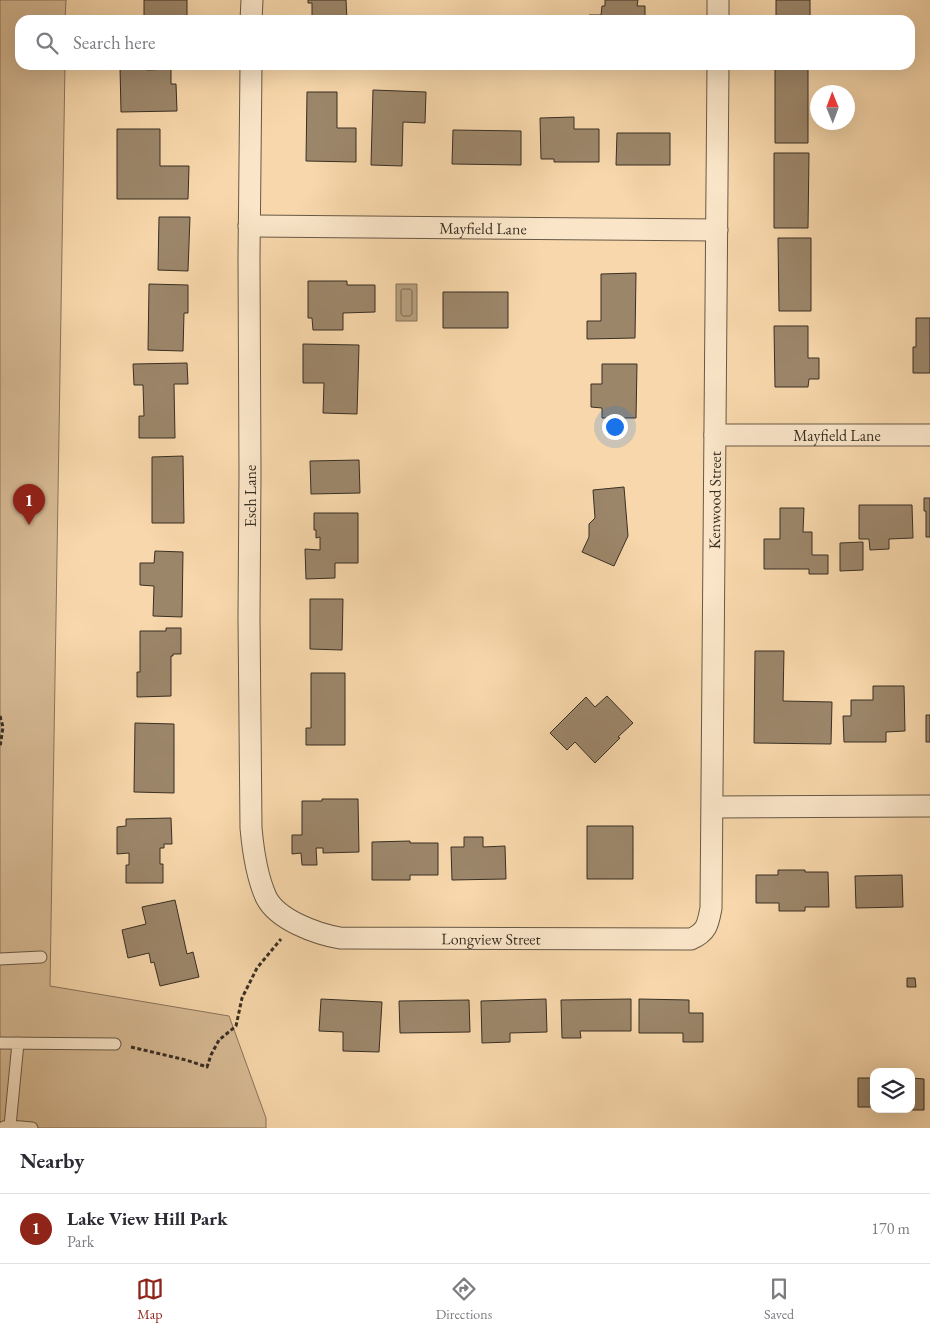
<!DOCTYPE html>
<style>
:root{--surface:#fff;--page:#f2f2f3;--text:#2b2b33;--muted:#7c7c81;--line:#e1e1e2;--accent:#8f2418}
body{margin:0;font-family:"EB Garamond",serif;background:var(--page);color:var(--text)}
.controls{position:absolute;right:15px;bottom:15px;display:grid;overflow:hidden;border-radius:10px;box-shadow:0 5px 20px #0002}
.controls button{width:45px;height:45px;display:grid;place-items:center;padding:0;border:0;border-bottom:1px solid var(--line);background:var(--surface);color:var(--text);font:25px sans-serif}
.compass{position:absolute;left:810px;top:85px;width:45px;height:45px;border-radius:50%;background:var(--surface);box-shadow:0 5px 20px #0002;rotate:359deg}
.you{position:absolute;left:614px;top:426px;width:18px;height:18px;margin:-12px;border:4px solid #fff;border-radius:50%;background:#1a73e8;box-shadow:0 0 0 8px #1a73e833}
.badge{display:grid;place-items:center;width:32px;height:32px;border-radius:50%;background:var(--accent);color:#fff;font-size:16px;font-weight:700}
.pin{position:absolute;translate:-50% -41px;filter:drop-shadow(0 1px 2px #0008)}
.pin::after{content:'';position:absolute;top:26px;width:18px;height:15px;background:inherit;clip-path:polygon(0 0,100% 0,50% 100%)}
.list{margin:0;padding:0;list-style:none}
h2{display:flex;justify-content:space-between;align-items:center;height:65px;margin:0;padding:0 20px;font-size:21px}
h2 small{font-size:16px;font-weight:400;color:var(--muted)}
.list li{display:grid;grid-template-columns:32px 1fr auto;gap:15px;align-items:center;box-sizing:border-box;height:70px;padding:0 20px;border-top:1px solid var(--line)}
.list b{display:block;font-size:19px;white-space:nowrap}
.list p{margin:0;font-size:16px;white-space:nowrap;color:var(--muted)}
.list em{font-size:16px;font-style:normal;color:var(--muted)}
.icon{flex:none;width:28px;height:28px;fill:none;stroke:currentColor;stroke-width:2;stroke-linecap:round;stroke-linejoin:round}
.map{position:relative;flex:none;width:930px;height:1128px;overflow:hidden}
.search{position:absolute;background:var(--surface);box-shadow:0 5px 20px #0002;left:15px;right:15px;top:15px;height:55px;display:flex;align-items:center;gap:12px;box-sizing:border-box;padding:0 18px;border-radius:15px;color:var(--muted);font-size:19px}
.sheet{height:135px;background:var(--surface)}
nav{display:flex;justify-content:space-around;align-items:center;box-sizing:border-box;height:70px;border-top:1px solid var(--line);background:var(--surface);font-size:14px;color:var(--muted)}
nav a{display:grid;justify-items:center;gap:2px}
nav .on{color:var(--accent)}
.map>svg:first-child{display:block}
.green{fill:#d7ba94;stroke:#88745c}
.water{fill:#b69e7d;stroke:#847259}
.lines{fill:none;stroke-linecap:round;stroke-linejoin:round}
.shore{stroke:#786650;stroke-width:1}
.building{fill:#9c866a;stroke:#392f23}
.service-casing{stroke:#685945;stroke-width:13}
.minor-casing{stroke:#685945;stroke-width:23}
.path{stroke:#392f23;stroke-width:3;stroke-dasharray:4 2.5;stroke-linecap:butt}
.service{stroke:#fae5c8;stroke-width:11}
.minor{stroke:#fae5c8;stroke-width:21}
.labels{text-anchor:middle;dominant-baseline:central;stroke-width:4;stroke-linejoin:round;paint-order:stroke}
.street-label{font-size:16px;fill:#392f23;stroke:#fae5c8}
</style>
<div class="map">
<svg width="930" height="1128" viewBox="0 0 930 1128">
<rect width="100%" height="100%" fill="#f7d7ab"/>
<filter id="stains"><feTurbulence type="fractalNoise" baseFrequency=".004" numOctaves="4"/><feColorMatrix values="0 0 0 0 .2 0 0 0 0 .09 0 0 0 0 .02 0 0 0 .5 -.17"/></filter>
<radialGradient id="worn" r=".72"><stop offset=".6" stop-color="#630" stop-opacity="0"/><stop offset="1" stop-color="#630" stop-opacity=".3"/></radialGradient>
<!-- green -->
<path class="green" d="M0 0H66L65 20H20V65H65L50 986 229 1016 266 1118V1128H0Z"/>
<!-- water -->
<path class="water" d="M396 284H417V321H396Z"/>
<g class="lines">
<!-- shore -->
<path class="shore" d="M403 289H410L412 291V314L410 316H403L401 314V291Z"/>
</g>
<!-- building -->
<path class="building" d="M144 0H187V20H144Z
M308 0H346L347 20H312V3H308Z
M605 0H638L637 6H645V20H589V15H601L602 6H605Z
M776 0H810V20H776Z
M775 65H808V143H775Z
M147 66V70L171 69V84H176L177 111 121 112 120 67Z
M373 90 426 92 425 123 403 122 402 166 371 165Z
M307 92H337V128H356V162L306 161Z
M574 117V129H599V162H554V159H541L540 118Z
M117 129H160V166H189L188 199H117Z
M453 130 521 131V165L452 164Z
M617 133H670V165H616Z
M774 153H809L808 228H774Z
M159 217H190L188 271 158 270Z
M778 238H811V311H779Z
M636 273 635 338 587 339V321H601V274Z
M308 281H347V285H375V312L343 313V330H313L312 318H308Z
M149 284 188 285V313H184L183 351 148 350Z
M443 292H508V328H443Z
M916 318H930V373H913V347H916Z
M774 326H808V358H819V379H809L808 387H775Z
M303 344 359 345 357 414 323 413 324 383H303Z
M187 363 188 384H174L175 438H139V416H144L143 385H134L133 364Z
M602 364H637L636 418H602V408L591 407V384H602Z
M183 456 184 523H152V457Z
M359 460 360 493 311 494 310 461Z
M624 487 628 536 614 566 582 552 589 537V524L595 518 593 490Z
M924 498H930V537H926V511H924Z
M859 505H912L913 538 889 539V549L870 550 869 539H859Z
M780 508H804L803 532H812V555H828V574H809V569H764V539H780Z
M314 513H358V563H335V578L306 579 305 549 320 550V537L316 538V530H314Z
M863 542V570L840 571V543Z
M155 551 183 552 182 617 153 616 154 586 140 585V563H154Z
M310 599H343L342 650 310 649Z
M166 628H181V654H173V656H171V696L137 697V672H140V631H166Z
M755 651H784L783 701 832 702 831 744 754 743Z
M311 673H345V745H306V728H311Z
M873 686H904L905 731 886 732V742H844L843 716H851V700H873Z
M607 696 633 723 618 737 620 738 595 763 575 742 567 750 550 733 586 697 595 707Z
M926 715H930V742H926Z
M135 723 174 724V793L134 792Z
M322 799H358L359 852 323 853V848H316L317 865H302L301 853 292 854V835H302V801H322Z
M171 818 172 844H164V848H160V864H163V883H126V865H129V853L117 854V827L126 826V819Z
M587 826H633V879H587Z
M464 837H483V847L505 846 506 879 452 880 451 847H464Z
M410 841V843H438V875H410V880H372V842Z
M778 870H805V872H828L829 907H805V911H779V903H756V875H778Z
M902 875 903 907 856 908 855 876Z
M175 900 187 954 193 952 199 977 160 986 154 962 151 963 149 953 128 958 122 930 146 924 142 907Z
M907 978H915L916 987H907Z
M321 999 382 1002 379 1052 343 1051V1032L319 1031Z
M546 999 547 1032 510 1033V1042L482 1043 481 1001Z
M631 999V1031H580L581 1038H562L561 1000Z
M639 999 689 1000V1013H703V1042H683V1033H639Z
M469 1000 470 1032 400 1033 399 1001Z
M858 1078H874V1107H858Z
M911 1078 924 1079V1110H902L911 1109Z"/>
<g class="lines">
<defs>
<path id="service" d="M0 959 41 957
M0 1043 115 1044
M10 1126 18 1043
M4 1127 10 1126 32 1128"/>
<g id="minor">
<path d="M251 20 252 0"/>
<path d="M718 20V0"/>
<path id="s1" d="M251 65 249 258 250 473 249 618 251 828C253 850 257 877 266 897 277 920 317 934 340 938L691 939C707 932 708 924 711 908L718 65"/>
<path id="s2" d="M249 226 717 230"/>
<path id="s3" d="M715 435H930"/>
<path d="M713 807 930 806"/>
</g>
</defs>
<!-- service casing -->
<use href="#service" class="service-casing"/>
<!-- minor casing -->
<use href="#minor" class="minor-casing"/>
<!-- path -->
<path class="path" d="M0 716 3 727 0 747
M131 1047 186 1060 207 1067 211 1055 219 1040 236 1026 242 998 257 968 281 939"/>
<!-- service -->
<use href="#service" class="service"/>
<!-- minor -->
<use href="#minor" class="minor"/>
</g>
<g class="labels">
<!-- street labels -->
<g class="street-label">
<text stroke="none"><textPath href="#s2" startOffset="234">Mayfield Lane</textPath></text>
<text stroke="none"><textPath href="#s3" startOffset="122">Mayfield Lane</textPath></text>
<text transform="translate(250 496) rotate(-90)">Esch Lane</text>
<text stroke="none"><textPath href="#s1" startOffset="1719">Kenwood Street</textPath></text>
<text stroke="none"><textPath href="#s1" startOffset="1072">Longview Street</textPath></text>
</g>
</g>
<rect width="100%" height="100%" filter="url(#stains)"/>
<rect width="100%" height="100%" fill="url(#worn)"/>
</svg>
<div class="controls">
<button><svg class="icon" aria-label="layers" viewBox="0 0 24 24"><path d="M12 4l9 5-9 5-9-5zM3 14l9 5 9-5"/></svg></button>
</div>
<svg class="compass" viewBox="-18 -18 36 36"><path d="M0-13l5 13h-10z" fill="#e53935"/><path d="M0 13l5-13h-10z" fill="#7c7c81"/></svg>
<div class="you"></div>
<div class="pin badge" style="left:29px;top:525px">1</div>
<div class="search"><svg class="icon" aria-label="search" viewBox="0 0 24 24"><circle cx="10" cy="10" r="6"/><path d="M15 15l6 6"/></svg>Search here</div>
</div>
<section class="sheet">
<h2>Nearby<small></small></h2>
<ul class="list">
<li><span class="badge">1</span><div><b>Lake View Hill Park</b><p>Park</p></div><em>170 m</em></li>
</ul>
</section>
<nav>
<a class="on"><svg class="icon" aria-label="map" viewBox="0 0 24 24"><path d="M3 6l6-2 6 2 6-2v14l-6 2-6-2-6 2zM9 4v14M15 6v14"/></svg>Map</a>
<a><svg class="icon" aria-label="directions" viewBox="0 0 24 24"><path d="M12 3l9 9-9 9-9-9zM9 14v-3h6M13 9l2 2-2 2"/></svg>Directions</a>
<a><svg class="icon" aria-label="saved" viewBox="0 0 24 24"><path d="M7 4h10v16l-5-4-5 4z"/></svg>Saved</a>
</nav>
